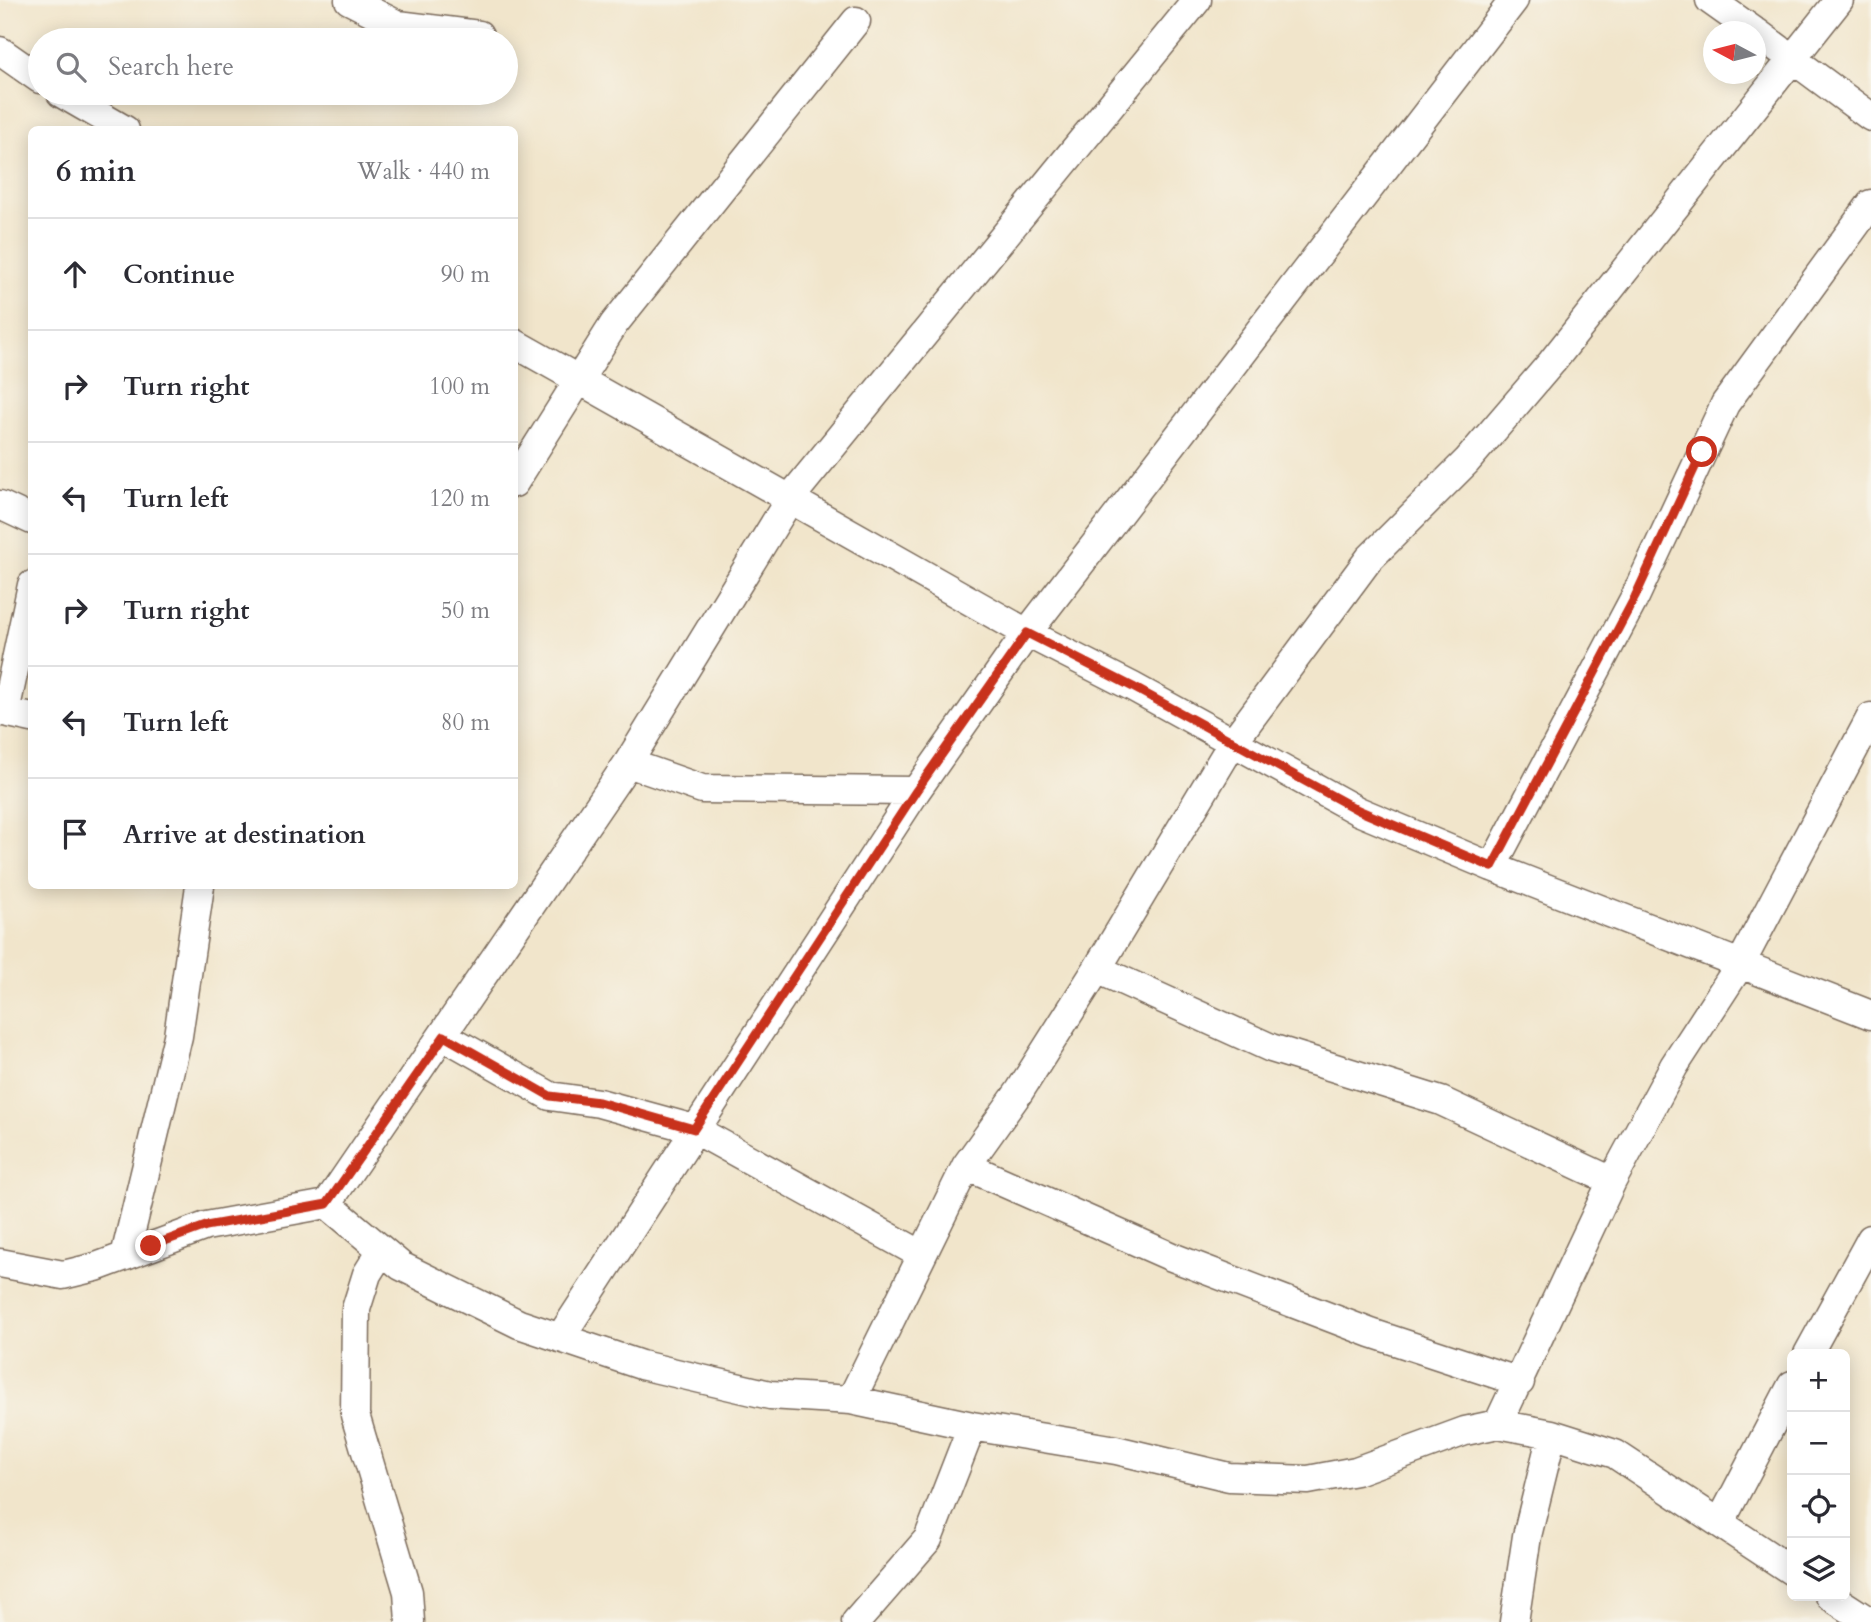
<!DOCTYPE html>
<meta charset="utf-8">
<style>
:root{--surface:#fff;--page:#f2f2f3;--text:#2b2b33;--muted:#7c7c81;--line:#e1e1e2}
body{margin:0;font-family:Cardo,serif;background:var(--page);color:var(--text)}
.controls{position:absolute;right:21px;bottom:21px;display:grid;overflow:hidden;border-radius:10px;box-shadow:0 4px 18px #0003}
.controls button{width:63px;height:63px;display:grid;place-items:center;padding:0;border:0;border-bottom:2px solid var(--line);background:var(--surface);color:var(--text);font:35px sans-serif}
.compass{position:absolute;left:1703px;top:21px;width:63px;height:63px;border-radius:50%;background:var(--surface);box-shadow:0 4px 18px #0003;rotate:277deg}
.stop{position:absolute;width:21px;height:21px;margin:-16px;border:5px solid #c8321e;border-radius:50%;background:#fff}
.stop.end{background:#c8321e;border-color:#fff;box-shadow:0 2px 7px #0008}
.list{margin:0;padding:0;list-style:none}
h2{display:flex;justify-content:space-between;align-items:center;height:91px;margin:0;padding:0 28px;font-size:30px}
h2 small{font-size:23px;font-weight:400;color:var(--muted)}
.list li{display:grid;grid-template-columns:46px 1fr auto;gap:21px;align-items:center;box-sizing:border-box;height:112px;padding:0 28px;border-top:2px solid var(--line)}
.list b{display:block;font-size:26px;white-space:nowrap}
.list em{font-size:23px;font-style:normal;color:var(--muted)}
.icon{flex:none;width:38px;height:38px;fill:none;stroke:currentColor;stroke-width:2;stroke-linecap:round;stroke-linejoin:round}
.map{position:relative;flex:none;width:1871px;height:1622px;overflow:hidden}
.search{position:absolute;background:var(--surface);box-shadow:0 4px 18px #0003;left:28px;top:28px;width:490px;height:77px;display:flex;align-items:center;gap:18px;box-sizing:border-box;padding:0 24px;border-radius:38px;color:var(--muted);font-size:26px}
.panel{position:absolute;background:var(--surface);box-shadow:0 4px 18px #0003;left:28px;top:126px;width:490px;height:763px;border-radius:10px}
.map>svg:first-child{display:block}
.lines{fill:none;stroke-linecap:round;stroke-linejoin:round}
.minor-casing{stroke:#7b6b5b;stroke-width:31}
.minor{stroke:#fff;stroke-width:28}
.route{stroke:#c8321e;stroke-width:9}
</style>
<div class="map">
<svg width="1871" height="1622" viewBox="0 0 1871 1622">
<rect width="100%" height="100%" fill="#f7f3e8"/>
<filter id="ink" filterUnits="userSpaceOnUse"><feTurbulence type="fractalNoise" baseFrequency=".0143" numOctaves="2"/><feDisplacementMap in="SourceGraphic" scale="14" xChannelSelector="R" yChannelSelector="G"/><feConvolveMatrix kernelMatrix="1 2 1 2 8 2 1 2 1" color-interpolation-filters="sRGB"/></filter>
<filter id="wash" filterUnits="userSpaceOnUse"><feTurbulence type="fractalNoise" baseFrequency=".00686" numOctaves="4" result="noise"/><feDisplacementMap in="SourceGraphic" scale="28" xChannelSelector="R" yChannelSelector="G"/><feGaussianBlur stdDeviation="1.57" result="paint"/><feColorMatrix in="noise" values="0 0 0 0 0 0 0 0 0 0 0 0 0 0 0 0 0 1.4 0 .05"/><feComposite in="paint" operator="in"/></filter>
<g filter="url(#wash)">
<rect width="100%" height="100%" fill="#f1e5cb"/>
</g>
<g filter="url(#ink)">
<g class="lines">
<defs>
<path id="minor" d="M349 0 398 25 479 35
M1710 0 1755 32
M1756 32 1871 117
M0 51 40 79
M61 93 125 130
M514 343 1027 633 1133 687 1358 811 1492 867 1871 1015
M514 483 614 324 856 21
M0 505 32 520
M0 711 32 718
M5 712 32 585
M628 763 702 789 916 791
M1492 867 1635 597 1725 404 1871 204
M1097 969 1271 1048 1441 1101 1612 1181
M444 1036 550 1096 599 1103 694 1129 922 1255
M966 1166 1172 1257 1371 1333 1520 1382
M327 1204 401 1266 519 1324 641 1365 770 1395 851 1400 972 1426 1116 1450 1229 1477 1308 1480 1356 1471 1465 1431 1498 1424 1552 1434 1615 1454 1792 1571
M382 1250 367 1274 356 1309 355 1415 408 1592 410 1622
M125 1256 178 1036 200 886
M0 1263 63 1275 96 1267 206 1226 327 1204 628 763 791 497 1197 0
M560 1338 916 791 1027 633 1514 0
M1808 1354 1871 1239
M851 1400 966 1166 1019 1092 1097 969 1233 742 1369 559 1467 461 1552 362 1839 0
M1498 1424 1612 1181 1674 1066 1741 963 1871 717
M1720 1523 1792 1385
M1830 1596 1870 1622
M856 1622 928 1539 972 1426
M1514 1622 1527 1536 1552 1434"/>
</defs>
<!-- minor casing -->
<use href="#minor" class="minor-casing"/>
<!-- minor -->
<use href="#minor" class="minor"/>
</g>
</g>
<g class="lines" filter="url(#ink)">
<!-- route -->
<path class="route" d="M151 1246 206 1226 327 1204 444 1036 550 1096 599 1102 694 1129 916 791 1027 633 1133 687 1358 810 1492 867 1635 597 1702 452"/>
</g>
</svg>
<div class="controls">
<button>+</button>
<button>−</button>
<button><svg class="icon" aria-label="locate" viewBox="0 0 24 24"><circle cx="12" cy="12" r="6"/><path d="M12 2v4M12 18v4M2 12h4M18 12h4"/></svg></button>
<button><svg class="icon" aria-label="layers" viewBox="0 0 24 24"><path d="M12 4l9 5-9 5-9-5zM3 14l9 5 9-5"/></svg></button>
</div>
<svg class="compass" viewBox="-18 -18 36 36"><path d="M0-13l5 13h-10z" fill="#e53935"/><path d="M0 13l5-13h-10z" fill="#7c7c81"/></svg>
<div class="stop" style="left:1702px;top:452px"></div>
<div class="stop end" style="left:151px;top:1246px"></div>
<div class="search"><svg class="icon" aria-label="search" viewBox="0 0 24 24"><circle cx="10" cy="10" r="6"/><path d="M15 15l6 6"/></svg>Search here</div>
<section class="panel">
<h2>6 min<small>Walk · 440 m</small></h2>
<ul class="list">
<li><svg class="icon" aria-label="ahead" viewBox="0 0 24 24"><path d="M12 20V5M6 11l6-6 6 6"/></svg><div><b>Continue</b></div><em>90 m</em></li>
<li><svg class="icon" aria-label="right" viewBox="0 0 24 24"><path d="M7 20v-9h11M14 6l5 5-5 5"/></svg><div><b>Turn right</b></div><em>100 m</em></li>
<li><svg class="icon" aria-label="left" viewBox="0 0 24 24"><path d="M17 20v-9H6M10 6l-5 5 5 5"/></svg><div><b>Turn left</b></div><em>120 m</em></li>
<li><svg class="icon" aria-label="right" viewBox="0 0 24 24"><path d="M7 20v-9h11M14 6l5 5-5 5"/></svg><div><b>Turn right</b></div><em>50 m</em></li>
<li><svg class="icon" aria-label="left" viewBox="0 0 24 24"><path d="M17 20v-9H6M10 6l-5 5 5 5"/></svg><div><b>Turn left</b></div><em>80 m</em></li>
<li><svg class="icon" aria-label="arrive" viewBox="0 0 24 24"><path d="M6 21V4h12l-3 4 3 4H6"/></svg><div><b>Arrive at destination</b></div></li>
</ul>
</section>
</div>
